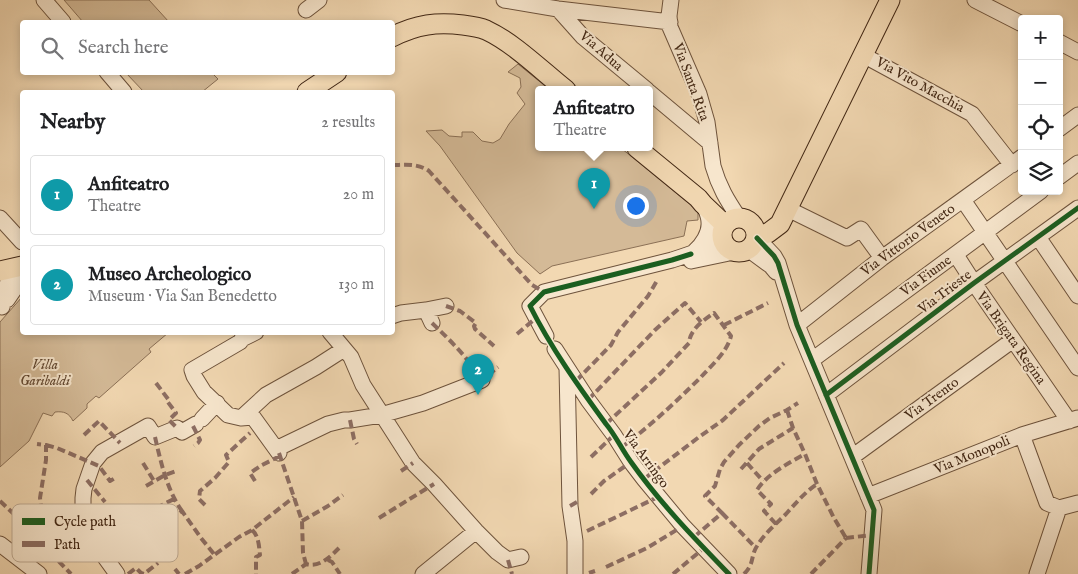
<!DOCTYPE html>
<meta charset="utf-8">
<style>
:root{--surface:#fff;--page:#f6f6f6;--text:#202124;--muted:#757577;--line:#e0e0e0;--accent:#0f766e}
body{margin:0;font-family:"IM FELL English",serif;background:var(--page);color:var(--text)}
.controls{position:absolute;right:15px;top:15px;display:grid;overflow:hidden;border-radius:5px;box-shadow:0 2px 8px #0003}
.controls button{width:45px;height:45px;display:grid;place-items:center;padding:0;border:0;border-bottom:1px solid var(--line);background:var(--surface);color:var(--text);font:25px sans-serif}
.you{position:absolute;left:635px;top:205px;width:18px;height:18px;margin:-12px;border:4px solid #fff;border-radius:50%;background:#1a73e8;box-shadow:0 0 0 8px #1a73e833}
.badge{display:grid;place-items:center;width:32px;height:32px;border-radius:50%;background:var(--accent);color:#fff;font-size:16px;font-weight:700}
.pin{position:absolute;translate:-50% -41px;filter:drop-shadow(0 1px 2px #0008)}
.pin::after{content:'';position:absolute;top:26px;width:18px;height:15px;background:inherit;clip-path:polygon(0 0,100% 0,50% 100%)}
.popup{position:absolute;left:535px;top:86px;width:118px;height:65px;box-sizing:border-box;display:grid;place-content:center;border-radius:5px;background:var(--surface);filter:drop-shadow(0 1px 4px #0005);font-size:16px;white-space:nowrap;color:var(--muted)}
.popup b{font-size:19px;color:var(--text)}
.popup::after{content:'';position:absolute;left:50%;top:100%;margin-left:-10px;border:10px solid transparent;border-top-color:var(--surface)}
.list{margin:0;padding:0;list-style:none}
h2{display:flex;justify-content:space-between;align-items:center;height:65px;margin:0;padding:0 20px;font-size:21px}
h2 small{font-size:16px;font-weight:400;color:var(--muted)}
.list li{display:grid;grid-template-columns:32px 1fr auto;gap:15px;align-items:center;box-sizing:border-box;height:80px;margin:0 10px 10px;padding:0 10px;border:1px solid var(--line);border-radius:5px}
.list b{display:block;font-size:19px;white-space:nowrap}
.list p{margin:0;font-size:16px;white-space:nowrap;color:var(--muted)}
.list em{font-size:16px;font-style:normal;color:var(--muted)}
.icon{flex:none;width:28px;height:28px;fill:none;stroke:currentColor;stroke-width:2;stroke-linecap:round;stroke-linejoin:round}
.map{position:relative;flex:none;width:1078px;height:574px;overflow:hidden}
.search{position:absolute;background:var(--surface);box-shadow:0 2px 8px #0003;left:20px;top:20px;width:375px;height:55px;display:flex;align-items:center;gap:12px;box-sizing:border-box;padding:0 18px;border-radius:5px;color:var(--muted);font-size:19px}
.panel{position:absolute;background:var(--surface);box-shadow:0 2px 8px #0003;left:20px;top:90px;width:375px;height:245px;border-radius:5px}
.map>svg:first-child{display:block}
.green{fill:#d4ba97;stroke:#8b7056}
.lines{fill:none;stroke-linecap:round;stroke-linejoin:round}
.minor-casing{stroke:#6e533c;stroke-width:17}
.major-casing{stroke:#422714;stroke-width:21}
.minor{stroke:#f7e6cd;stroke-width:15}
.major{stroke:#f2d8b2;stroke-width:19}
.quiet{stroke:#8d6e63;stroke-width:4;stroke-dasharray:8 4;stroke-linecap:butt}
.cycleway-casing{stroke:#f7e6cd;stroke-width:8}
.cycleway{stroke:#1b5e20;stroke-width:5}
.labels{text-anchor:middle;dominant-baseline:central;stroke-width:4;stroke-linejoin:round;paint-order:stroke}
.street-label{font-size:14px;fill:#422714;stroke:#f7e6cd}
.park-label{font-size:14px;font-style:italic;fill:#5f442e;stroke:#f7e6cd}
.key{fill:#f7e6cd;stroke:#c1ad96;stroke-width:1}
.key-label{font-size:14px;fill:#422714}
</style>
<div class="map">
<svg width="1078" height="574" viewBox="0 0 1078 574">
<rect width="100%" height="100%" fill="#f2d8b2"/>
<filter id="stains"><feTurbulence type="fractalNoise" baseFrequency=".004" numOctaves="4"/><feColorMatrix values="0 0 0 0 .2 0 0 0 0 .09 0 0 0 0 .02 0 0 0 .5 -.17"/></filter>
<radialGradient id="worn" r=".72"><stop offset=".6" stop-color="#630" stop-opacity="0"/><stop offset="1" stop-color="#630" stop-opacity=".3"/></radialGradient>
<!-- green -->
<path class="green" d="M64 0H149L169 22H83Z
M518 64 550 90H539V148H621L698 211V220L687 221 684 236 552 266 540 274 517 253 440 146 426 131 442 130 449 136 462 137V132H473L482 141 493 143 500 139 509 124 525 104 517 93 521 87 520 78 508 72Z
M126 73H212L218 79 202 92H144Z
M22 297V332L168 333 149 349 151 352 99 398 96 396 87 404V408L73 421C69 413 64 411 55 412L52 416 43 413 29 441 0 467V322Z"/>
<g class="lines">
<defs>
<path id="minor" d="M44 0 63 22
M504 0 558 9 670 22
M671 0 669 16 670 27 699 94 707 122 713 166C719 187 727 200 739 218
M975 0 1022 24
M558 9 583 37 647 90
M306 10 319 0
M1059 42 1078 52
M863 55 972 114 1012 165
M107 72 124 92
M649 92 710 143
M1059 129 1078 115
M1059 177 1078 163
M963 200 1078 368
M788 209 847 238 861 229 882 258
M0 218 22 242
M1038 237 1078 296
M757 238 774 256 778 263 797 325 874 510 869 574
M749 250 771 266 776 272
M694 252C702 245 710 233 709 222 709 216 706 211 704 205
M956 255 974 283 1069 421
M691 261 734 252
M7 300 22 278
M2 307 11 268
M426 310 446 306
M392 316 401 313 426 310 432 323
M797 325 882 258 1022 157
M256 332 242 339 240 342 192 370 194 376 204 392 228 415 241 418 253 417 279 453
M330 332 351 357 363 385 413 463 434 484 476 531 497 552 508 560 521 557
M546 336 530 306 544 292 672 260C691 254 706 249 722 237
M555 349 588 400 614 435 631 462 644 479 683 526 729 574
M812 360 1041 191
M567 368 570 506 575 541V574
M826 395 974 283 1078 208
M241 418 266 395 316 367 344 349
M202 419 217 403
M1022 435 1047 503 1059 508 1037 574
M276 449 328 424 344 420H350L381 415 423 403 482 380
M852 457 1013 340
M868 496 1022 435 1078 418
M1059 508 1078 503
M0 544 39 574
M117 574 99 549 91 533 86 520 83 506V498L84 489 93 463 102 452 148 426 155 437 177 428 182 432 196 424
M423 574 476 531"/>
<path id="major" d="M392 37C417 24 437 22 463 25 471 26 479 27 486 30 514 43 542 71 566 90
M307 92 337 72
M637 148 698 198 703 204 725 225
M722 235a17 17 0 1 1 34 0a17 17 0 1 1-34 0Z
M757 236 768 233 780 224 890 0
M0 271 22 266"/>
</defs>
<!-- minor casing -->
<use href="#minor" class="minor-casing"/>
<!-- major casing -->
<use href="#major" class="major-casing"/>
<!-- minor -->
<use href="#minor" class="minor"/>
<!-- major -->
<use href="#major" class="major"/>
<!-- quiet -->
<path class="quiet" d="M392 165C406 165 417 163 429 171L532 285 544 292
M446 306 460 311 476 323 474 326 475 329 494 346
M432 323C451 341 468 358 482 380L498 367
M724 325 768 303
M517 334 536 318
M576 381 611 345 618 332 648 296 658 279
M156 383 168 399 167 401 176 413 169 420 177 428
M588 400 655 330 685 303 701 322
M787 410 793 428 805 454 817 484 834 518 846 538
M350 420 354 439 357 444
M606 424 662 372 689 343C690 329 704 320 714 313L731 336C727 352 712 365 701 377 676 402 650 426 622 447
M193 426 200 440 198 443 194 446
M84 435 99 421 120 443
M155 437C161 463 167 490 182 511
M46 445 57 448 99 466 110 481 117 477
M279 453 302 521 303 553 306 564
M591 457 614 435
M143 463 154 481
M747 463 763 481
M741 469 759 449 793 428
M401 471 413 463
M644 479 699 437 723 420 784 363
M87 480 105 502
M255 481 250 473 262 465 280 456
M146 486 165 475 176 471
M591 494 604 481 631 462
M0 501 32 531 46 548 71 574
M205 505 199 499 200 491 215 478 229 462 226 455 250 433
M570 506 577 502
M156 508 174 499
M722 513 756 548
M379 518 434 484
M302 521 328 506 343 495
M776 524 764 511 771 504 757 490C767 474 789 463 805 454
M252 530C259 536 259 547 260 555L256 557V574
M32 531 43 519 40 498 46 460V445L37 444
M587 531 658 497
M173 532 170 523 172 519 182 511 201 538 214 554
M694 537 722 513 705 496 715 486 720 469 724 462 739 445 759 426 770 418 787 410 798 403
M846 538 872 535
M103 555 120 544H123L130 553 143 544 134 530 118 512
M328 560 332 562 340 574
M508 560 512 574
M606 567 647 548 683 526
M175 569 179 574
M589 573 595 571
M128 574 136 568 141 573 144 574 158 563
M185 574 199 566 239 537 252 530 294 497
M292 574 306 564C319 568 330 557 339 548
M673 574 704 548
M744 574C755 563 750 557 757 546 764 534 776 524 786 514 796 503 805 492 817 484
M811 574 846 538"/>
<defs>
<path id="cycleway" d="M757 238 774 256 778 263 797 325 874 510 869 574
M691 254 672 260 544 292 530 306C551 348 579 387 606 424 616 436 622 450 631 462 660 503 695 539 729 574
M826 395 974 283 1078 208"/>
</defs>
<!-- cycleway casing -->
<use href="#cycleway" class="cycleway-casing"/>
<!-- cycleway -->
<use href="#cycleway" class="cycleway"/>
</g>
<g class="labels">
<!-- street labels -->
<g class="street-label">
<text transform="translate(601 51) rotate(41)">Via Adua</text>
<text transform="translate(691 82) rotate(70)">Via Santa Rita</text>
<text transform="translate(920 85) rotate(29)">Via Vito Macchia</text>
<text transform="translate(908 240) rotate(-36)">Via Vittorio Veneto</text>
<text transform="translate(926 276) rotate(-36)">Via Fiume</text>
<text transform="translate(945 292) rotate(-37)">Via Trieste</text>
<text transform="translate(1011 338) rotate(55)">Via Brigata Regina</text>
<text transform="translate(932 399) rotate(-36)">Via Trento</text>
<text transform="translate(972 455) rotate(-22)">Via Monopoli</text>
<text transform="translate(646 459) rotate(54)">Via Arringo</text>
</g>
<!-- park labels -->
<g class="park-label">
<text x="45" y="365">Villa<tspan x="45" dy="16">Garibaldi</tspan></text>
</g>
</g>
<!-- legend -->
<rect x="12" y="504" width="166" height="58" rx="8" class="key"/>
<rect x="22" y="518" width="23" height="7" fill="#1b5e20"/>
<rect x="22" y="541" width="23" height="6" fill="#8d6e63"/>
<g class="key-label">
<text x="54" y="526">Cycle path</text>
<text x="54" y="549">Path</text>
</g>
<rect width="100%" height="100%" filter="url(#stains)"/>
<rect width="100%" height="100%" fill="url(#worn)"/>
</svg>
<div class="controls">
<button>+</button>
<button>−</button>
<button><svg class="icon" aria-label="locate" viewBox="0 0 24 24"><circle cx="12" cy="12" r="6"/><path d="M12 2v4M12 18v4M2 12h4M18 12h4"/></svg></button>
<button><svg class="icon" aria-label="layers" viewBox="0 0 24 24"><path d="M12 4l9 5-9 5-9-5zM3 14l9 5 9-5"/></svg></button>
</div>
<div class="you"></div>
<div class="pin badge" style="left:594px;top:209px;background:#0f9aa8">1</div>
<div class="popup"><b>Anfiteatro</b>Theatre</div>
<div class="pin badge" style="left:478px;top:395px;background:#0f9aa8">2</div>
<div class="search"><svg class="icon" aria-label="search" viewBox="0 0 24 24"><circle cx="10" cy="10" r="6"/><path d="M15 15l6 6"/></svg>Search here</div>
<section class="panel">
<h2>Nearby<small>2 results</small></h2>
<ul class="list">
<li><span class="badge" style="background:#0f9aa8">1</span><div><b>Anfiteatro</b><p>Theatre</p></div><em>20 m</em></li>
<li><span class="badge" style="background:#0f9aa8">2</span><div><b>Museo Archeologico</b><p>Museum · Via San Benedetto</p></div><em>130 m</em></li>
</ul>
</section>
</div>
